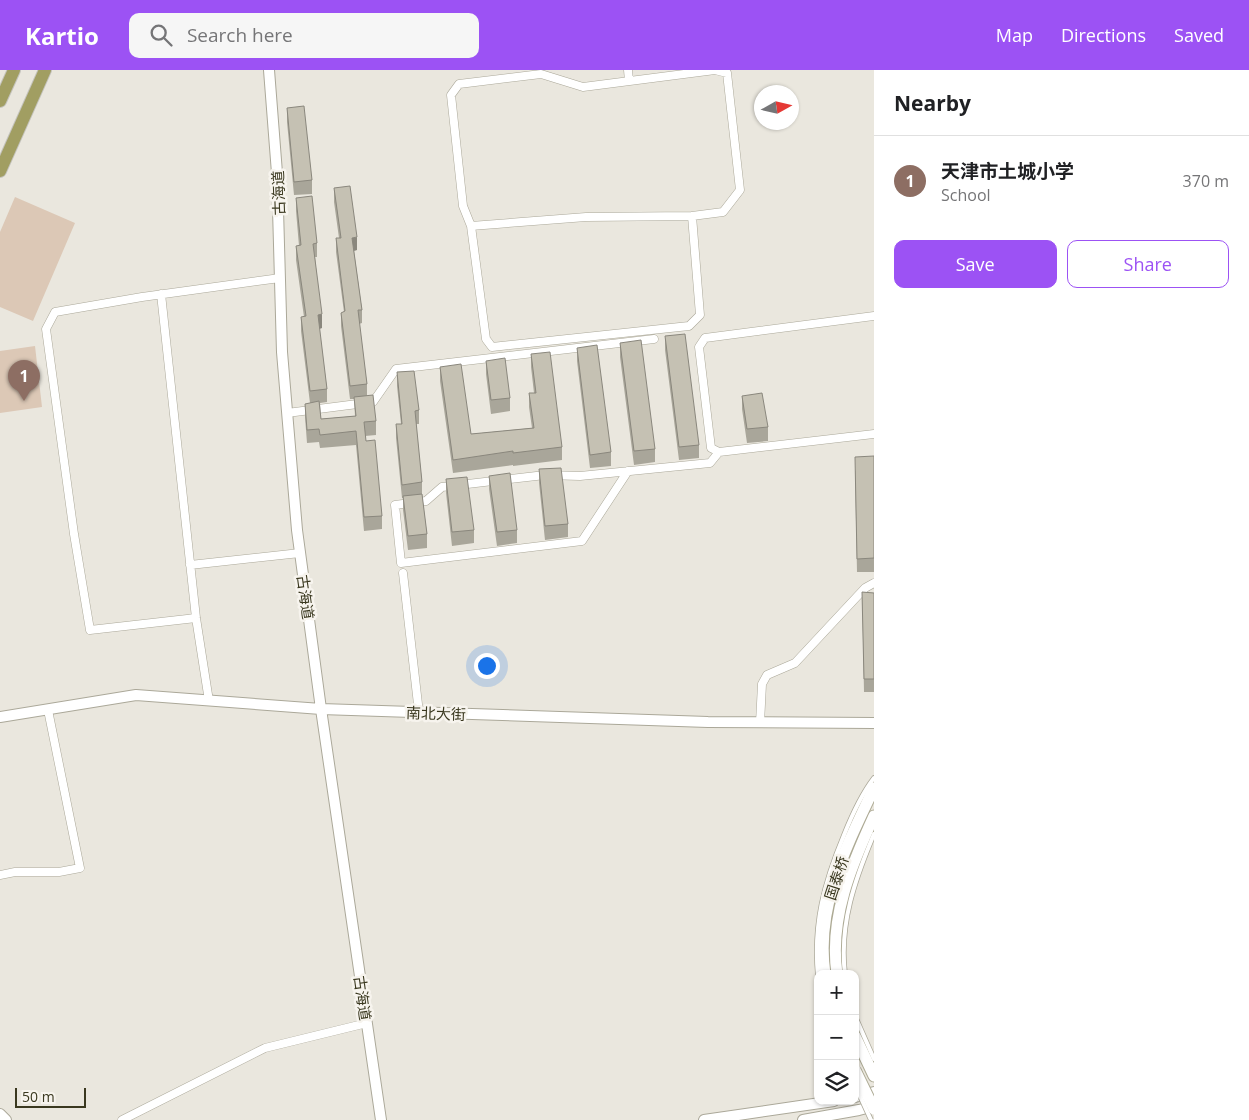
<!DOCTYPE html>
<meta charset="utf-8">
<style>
:root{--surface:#fff;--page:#f6f6f6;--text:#202124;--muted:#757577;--line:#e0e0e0;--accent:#9c52f4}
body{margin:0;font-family:"Open Sans","Noto Sans SC",sans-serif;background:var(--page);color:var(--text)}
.controls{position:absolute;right:15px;bottom:15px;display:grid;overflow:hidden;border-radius:10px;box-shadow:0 1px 4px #0004}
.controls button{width:45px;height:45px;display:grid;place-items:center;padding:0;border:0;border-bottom:1px solid var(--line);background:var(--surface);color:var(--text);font:25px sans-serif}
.compass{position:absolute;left:754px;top:15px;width:45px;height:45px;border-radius:50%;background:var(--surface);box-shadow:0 1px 4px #0004;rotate:82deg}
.scale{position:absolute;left:15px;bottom:12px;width:71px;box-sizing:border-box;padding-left:5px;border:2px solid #3a381f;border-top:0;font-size:14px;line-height:18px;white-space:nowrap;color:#3a381f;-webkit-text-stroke:4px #f7f4ee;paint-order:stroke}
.you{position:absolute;left:486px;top:595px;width:18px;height:18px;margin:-12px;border:4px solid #fff;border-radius:50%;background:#1a73e8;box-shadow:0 0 0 8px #1a73e833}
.badge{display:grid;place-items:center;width:32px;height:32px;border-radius:50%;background:var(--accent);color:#fff;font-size:16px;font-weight:700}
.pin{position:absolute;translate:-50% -41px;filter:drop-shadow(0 1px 2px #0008)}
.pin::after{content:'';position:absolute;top:26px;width:18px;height:15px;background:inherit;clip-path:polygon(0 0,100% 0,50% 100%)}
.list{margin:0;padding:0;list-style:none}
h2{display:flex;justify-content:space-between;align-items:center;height:65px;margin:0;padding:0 20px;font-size:21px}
h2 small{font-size:16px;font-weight:400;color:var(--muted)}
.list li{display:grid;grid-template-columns:32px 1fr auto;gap:15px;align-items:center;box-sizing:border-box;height:90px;padding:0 20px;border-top:1px solid var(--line)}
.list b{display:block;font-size:19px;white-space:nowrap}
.list p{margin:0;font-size:16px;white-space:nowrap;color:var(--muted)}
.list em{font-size:16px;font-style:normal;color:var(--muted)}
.actions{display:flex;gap:10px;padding:15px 20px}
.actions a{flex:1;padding:11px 0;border:1px solid var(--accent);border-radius:10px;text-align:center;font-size:18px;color:var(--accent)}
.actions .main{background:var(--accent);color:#fff}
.icon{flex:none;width:28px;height:28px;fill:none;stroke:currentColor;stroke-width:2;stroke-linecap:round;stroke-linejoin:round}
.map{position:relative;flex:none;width:874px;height:1050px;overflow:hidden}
header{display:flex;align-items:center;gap:30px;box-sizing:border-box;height:70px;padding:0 25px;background:var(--accent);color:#fff}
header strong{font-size:24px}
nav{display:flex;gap:28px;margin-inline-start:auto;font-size:18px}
.search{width:350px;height:45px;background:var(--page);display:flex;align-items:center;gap:12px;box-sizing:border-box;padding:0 18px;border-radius:10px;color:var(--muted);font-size:19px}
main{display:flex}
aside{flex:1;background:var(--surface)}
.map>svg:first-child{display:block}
.green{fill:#dcc8b6}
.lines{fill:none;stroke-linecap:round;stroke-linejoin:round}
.service-casing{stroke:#aba899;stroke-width:5.5}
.minor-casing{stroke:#aba899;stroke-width:9}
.tertiary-casing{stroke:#aba899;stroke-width:12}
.secondary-casing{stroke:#adaa94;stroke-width:13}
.primary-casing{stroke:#c4c3bc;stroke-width:14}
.service{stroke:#fff;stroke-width:4}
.minor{stroke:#fff;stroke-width:8}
.tertiary{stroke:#fff;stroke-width:10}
.secondary{stroke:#fff;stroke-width:11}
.primary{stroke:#a19e62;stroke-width:12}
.service-bridge-casing{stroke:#aba899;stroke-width:5.5;stroke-linecap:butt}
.secondary-bridge-casing{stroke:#adaa94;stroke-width:13;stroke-linecap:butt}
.service-bridge{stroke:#fff;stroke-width:4}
.secondary-bridge{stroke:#fff;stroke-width:11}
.wall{fill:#a9a69a}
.shaded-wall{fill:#8a877d}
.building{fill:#c5c1b3;stroke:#8a877d}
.labels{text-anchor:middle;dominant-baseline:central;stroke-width:5;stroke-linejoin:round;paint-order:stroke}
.street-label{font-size:15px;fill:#3a381f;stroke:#f7f4ee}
</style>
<header>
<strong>Kartio</strong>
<div class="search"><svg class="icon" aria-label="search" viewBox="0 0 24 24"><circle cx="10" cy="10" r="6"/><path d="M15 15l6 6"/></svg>Search here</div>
<nav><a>Map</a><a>Directions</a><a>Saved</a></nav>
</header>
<main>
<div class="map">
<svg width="874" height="1050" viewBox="0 0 874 1050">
<rect width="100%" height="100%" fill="#eae7de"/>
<!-- green -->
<path class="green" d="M15 127 75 153 33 251 0 237V162Z
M35 276 42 337 0 343V281Z"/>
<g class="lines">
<defs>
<path id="service" d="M845 904C839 854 855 809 874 764
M818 906C813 854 824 813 844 765 852 745 861 725 874 708
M855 946 874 989"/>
<path id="minor" d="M628 0 629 11
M715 0 727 3 740 120 723 142 692 146 700 245 689 256 492 277 486 269 471 156 463 136 451 25 459 14 541 4 583 17Z
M471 156 586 147 692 146
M161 224 196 548 209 631
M874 246 705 268 699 277 711 378 719 382 874 364
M287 343 373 332 396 299 654 269
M628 401 582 471 401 493 395 435 426 431 442 417 545 405 580 406 710 393 719 382
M190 495 300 483
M403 503 419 643
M196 548 90 560 74 464 46 259 55 242 142 227 280 208
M760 653 762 614 767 605 795 593 865 518 874 513
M0 805 15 802H59L80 798 48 640
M122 1050 265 978 367 953"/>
<path id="tertiary" d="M269 0 277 103 282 282 297 460 321 639 381 1050
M0 647 136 625 321 639 708 652 874 653
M855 1027 874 1022
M0 1044 6 1050
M704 1050 834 1031
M803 1050 859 1040 874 1036"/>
<path id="secondary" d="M825 904C815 837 846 777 874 718
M837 904C829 848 851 796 874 746
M855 966 874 1006"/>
<path id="primary" d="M0 31 14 0
M0 101 45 0"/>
</defs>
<!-- service casing -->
<use href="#service" class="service-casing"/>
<!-- minor casing -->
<use href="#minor" class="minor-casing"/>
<!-- tertiary casing -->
<use href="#tertiary" class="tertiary-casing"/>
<!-- secondary casing -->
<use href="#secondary" class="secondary-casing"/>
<!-- primary casing -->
<use href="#primary" class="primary-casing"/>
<!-- service -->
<use href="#service" class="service"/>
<!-- minor -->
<use href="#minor" class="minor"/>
<!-- tertiary -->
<use href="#tertiary" class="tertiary"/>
<!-- secondary -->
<use href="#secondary" class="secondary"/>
<!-- primary -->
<use href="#primary" class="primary"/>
<defs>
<path id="service-bridge" d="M855 1015 871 1050"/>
<path id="secondary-bridge" d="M855 1000 874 1039"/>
</defs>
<!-- service-bridge casing -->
<use href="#service-bridge" class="service-bridge-casing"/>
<!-- secondary-bridge casing -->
<use href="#secondary-bridge" class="secondary-bridge-casing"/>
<!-- service-bridge -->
<use href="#service-bridge" class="service-bridge"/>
<!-- secondary-bridge -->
<use href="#secondary-bridge" class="secondary-bridge"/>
</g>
<!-- wall -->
<path class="wall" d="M287 38 312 110V124L294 125 287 52Z
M334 118 357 180 354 181 362 240V253L359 254 367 314V326L376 351V365L365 366 382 446V459L364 461 356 375 320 378 319 372 307 373 305 347V334L310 333 301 261V247H304L296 190V176H299L296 141V128L317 173V187H315L322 258 319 259 327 319V332L320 333 321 349 355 346 354 329H350L341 256V243L344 242 336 182V168H339L334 132Z
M665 266 699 375V388L679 390 665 280Z
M620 273 655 379V392L634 395 620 287Z
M577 278 611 382V396L590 398 577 291Z
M531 284 562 377V390L513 396V395L453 403 440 311V297L471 364 532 358 529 337V323H534L531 297Z
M486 291 510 328V341L491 344 486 304Z
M397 302 419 340V354H416L422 412V424L427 464V478L408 480 403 440V428H402L396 368V354H401L397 316Z
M742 326 768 357V371L747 373 742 339Z
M874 386V502H857L855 401Z
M539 399 568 454V467L545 470 539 413Z
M489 406 517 460V473L497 476 489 419Z
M446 409 474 460V473L452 476 446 423Z
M862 522 874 523V622H864Z"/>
<!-- shaded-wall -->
<path class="shaded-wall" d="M357 167V180L352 181V168Z
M322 244V258L318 259V245Z"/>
<!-- building -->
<path class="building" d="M304 36 312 110 294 112 287 38Z
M350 116 357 167 352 168 362 240H358L367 314 350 316 341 243 345 241 336 168H341L334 118Z
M312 126 317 173 313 174 322 244 318 245 327 319 310 321 301 247 306 246 296 176 301 175 296 128Z
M685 264 699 375 679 377 665 266Z
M641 270 655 379 634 381 620 273Z
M597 275 611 382 590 385 577 278Z
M550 282 562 377 513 383V381L453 390 440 297 461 294 471 364 534 358 529 323H536L531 284Z
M505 288 510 328 491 330 486 291Z
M414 301 419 340 415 341 422 412 402 415 396 354H402L397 302Z
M762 323 768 357 747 359 742 326Z
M373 325 376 351 364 352 366 371 375 370 382 446 364 447 356 361 320 365 319 359 307 360 305 334 319 331 321 349 356 346 354 327Z
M874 386V488L857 489 855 387Z
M561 398 568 454 545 456 539 399Z
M510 403 517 460 497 462 489 406Z
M467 407 474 460 452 462 446 409Z
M422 424 427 464 408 466 403 426Z
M862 522 874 523V609H864Z"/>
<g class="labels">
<!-- street labels -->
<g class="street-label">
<text transform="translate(278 123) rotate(-92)">古海道</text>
<text transform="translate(306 527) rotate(82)">古海道</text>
<text transform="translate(436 643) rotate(2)">南北大街</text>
<text transform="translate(836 808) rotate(-72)">国泰桥</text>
<text transform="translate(363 928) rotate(82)">古海道</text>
</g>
</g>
</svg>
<div class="controls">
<button>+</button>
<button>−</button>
<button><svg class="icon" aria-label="layers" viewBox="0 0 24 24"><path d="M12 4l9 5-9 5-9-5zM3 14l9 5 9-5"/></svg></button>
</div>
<svg class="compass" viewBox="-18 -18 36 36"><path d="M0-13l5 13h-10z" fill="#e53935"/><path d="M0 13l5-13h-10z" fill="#757577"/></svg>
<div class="scale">50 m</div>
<div class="you"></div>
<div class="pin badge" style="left:24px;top:331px;background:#8d6e63">1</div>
</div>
<aside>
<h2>Nearby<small></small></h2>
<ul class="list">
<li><span class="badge" style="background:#8d6e63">1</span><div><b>天津市土城小学</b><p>School</p></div><em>370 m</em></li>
</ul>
<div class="actions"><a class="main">Save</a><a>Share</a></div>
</aside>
</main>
